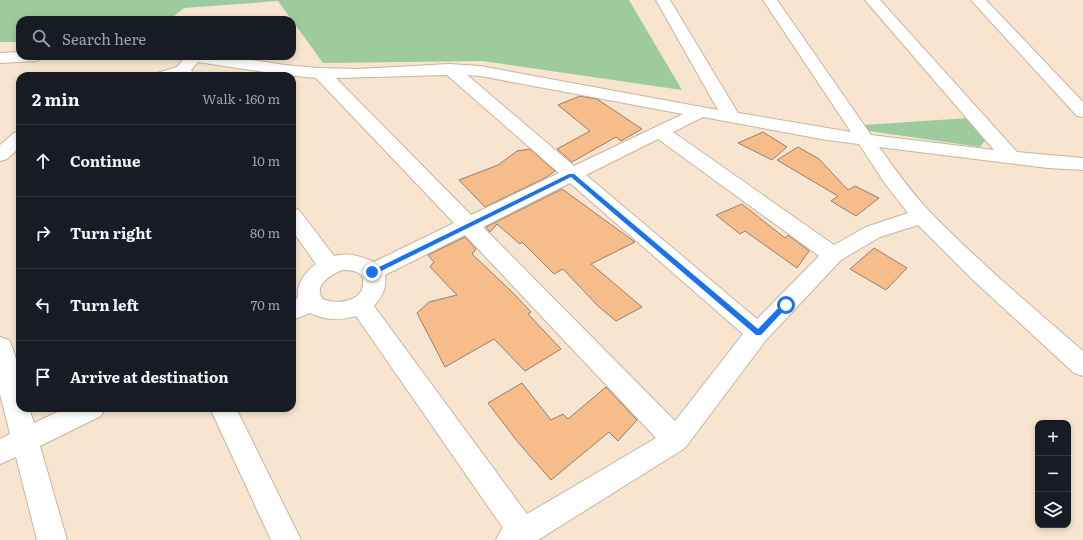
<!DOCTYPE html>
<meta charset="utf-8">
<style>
:root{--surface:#171b24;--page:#242831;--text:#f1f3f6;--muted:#9ea1a6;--line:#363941}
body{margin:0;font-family:Literata,serif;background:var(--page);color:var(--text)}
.controls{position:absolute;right:12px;bottom:12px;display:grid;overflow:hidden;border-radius:8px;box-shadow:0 2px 6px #0003}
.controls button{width:36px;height:36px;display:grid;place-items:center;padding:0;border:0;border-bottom:1px solid var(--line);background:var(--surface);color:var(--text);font:20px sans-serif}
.stop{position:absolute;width:12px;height:12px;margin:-9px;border:3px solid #1a73e8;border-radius:50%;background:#fff}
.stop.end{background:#1a73e8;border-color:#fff;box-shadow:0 1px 4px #0008}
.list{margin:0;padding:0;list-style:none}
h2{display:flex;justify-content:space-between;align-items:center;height:52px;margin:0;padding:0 16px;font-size:17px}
h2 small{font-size:13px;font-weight:400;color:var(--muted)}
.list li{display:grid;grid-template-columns:26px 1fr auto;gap:12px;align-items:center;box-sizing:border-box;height:72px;padding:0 16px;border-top:1px solid var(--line)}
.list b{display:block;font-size:15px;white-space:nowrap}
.list em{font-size:13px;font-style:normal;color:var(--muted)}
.icon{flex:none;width:22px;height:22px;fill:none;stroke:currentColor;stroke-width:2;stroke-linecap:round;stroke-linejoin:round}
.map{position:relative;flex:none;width:1083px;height:540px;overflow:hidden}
.search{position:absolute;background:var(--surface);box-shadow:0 2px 6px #0003;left:16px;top:16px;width:280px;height:44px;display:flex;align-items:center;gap:10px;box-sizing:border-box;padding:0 14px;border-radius:12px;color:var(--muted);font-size:15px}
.panel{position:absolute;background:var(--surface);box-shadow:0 2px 6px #0003;left:16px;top:72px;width:280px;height:340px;border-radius:12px}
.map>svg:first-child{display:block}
.green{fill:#9ecb9d}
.building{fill:#f6bd8b;stroke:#937f6f}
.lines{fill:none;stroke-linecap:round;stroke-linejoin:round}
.minor-casing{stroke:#c7b5a1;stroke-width:2}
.minor{fill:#fff;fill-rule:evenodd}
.route{fill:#1a73e8}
</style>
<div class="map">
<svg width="1083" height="540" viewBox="0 0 1083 540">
<rect width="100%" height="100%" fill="#f8e5d0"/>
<!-- green -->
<path class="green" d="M0 0H629L682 90 483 61 323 63 278 1 184 8 169 20H20V42H0Z
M968 118 987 138 980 147 869 131 864 125Z"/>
<!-- building -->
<path class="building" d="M580 96 597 99 642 129 621 141 616 137 572 162 557 149 590 131 558 105Z
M763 132 787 147 772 160 738 143Z
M798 147 819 159 848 190 855 186 879 198 856 216 831 201 838 196 777 160Z
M530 149 555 171 545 178 485 207 459 180 498 165 517 151Z
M562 189 635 242 591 264 642 307 616 321 598 306 563 269 554 274 522 242 520 244 497 224 490 232 486 227Z
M742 204 785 238 788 235 809 251 797 268 745 231 740 234 716 215Z
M465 237 476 249 472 254 512 292 531 312 528 314 561 349 525 371 494 339 445 367 417 313 429 302 457 295 430 267 434 262 428 255Z
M874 248 907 268 886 290 850 269Z
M522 383 551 420 563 414 568 419 606 387 637 420 618 441 609 432 551 480 517 441 488 403Z"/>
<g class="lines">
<defs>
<path id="minor" d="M656 0H670L738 113 851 132 763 0H777L871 135 994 150 865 0H880L1017 152 1083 158V170L1048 168 879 147C895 169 911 192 930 212 978 261 1031 306 1083 351V376L1074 373 972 279 918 225 880 237 841 260 766 340 685 448 538 540H496L501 530 503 528 356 316C340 321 325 320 310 313L292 320V301L298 298C296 284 305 272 316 264L292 230V208L299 210 334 256C348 252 361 256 374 262L454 223 316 78 285 75 198 62 191 70 195 76H155L157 73 177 67 183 60 180 56H225L285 65 318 68 358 69 449 64 480 66 718 110ZM447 75 559 173 471 215 336 78ZM467 75 480 76 683 114 574 166ZM703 117 827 140 859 144 886 185 908 213 866 227 834 245 673 132ZM658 139 819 256 757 319 586 175ZM570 183 743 334 675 421 483 227ZM465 235 656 438 527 514 374 306C382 297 387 288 385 275ZM342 270C348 270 356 270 360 274 363 276 363 279 363 282 364 302 336 305 323 299 312 286 332 274 342 270Z
M971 0H986L1083 102V117L1077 116Z
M20 52V56H43L41 59 35 61 0 63V53Z
M20 131V147L7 159 0 161V145L14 133Z
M0 337 9 340C20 362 20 384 20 408H29L34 423 66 408H105L101 416 40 446 67 540H37L16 457 0 464V439L10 434 0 394Z
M210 408H236L301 540H271Z"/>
</defs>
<!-- minor casing -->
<use href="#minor" class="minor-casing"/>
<!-- minor -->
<use href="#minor" class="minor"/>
</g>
<!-- route -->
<path class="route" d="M569 174H574L758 329 783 303H788V306L761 335H756L571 177 375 274 372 275 369 272Z"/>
</svg>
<div class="controls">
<button>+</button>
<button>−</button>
<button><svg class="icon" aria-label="layers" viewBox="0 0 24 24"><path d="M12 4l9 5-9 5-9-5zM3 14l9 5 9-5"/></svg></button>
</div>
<div class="stop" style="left:786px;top:305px"></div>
<div class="stop end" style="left:372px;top:272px"></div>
<div class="search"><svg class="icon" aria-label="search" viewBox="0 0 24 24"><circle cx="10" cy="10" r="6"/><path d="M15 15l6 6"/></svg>Search here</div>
<section class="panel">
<h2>2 min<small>Walk · 160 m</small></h2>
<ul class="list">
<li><svg class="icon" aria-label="ahead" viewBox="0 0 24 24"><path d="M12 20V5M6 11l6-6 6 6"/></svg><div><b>Continue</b></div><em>10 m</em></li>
<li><svg class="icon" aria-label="right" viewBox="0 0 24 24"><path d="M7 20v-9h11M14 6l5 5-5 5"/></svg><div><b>Turn right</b></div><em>80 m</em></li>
<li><svg class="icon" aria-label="left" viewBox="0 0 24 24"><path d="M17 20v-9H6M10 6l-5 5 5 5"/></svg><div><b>Turn left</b></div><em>70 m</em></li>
<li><svg class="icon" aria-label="arrive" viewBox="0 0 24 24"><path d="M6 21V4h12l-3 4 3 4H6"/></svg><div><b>Arrive at destination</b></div></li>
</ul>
</section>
</div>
